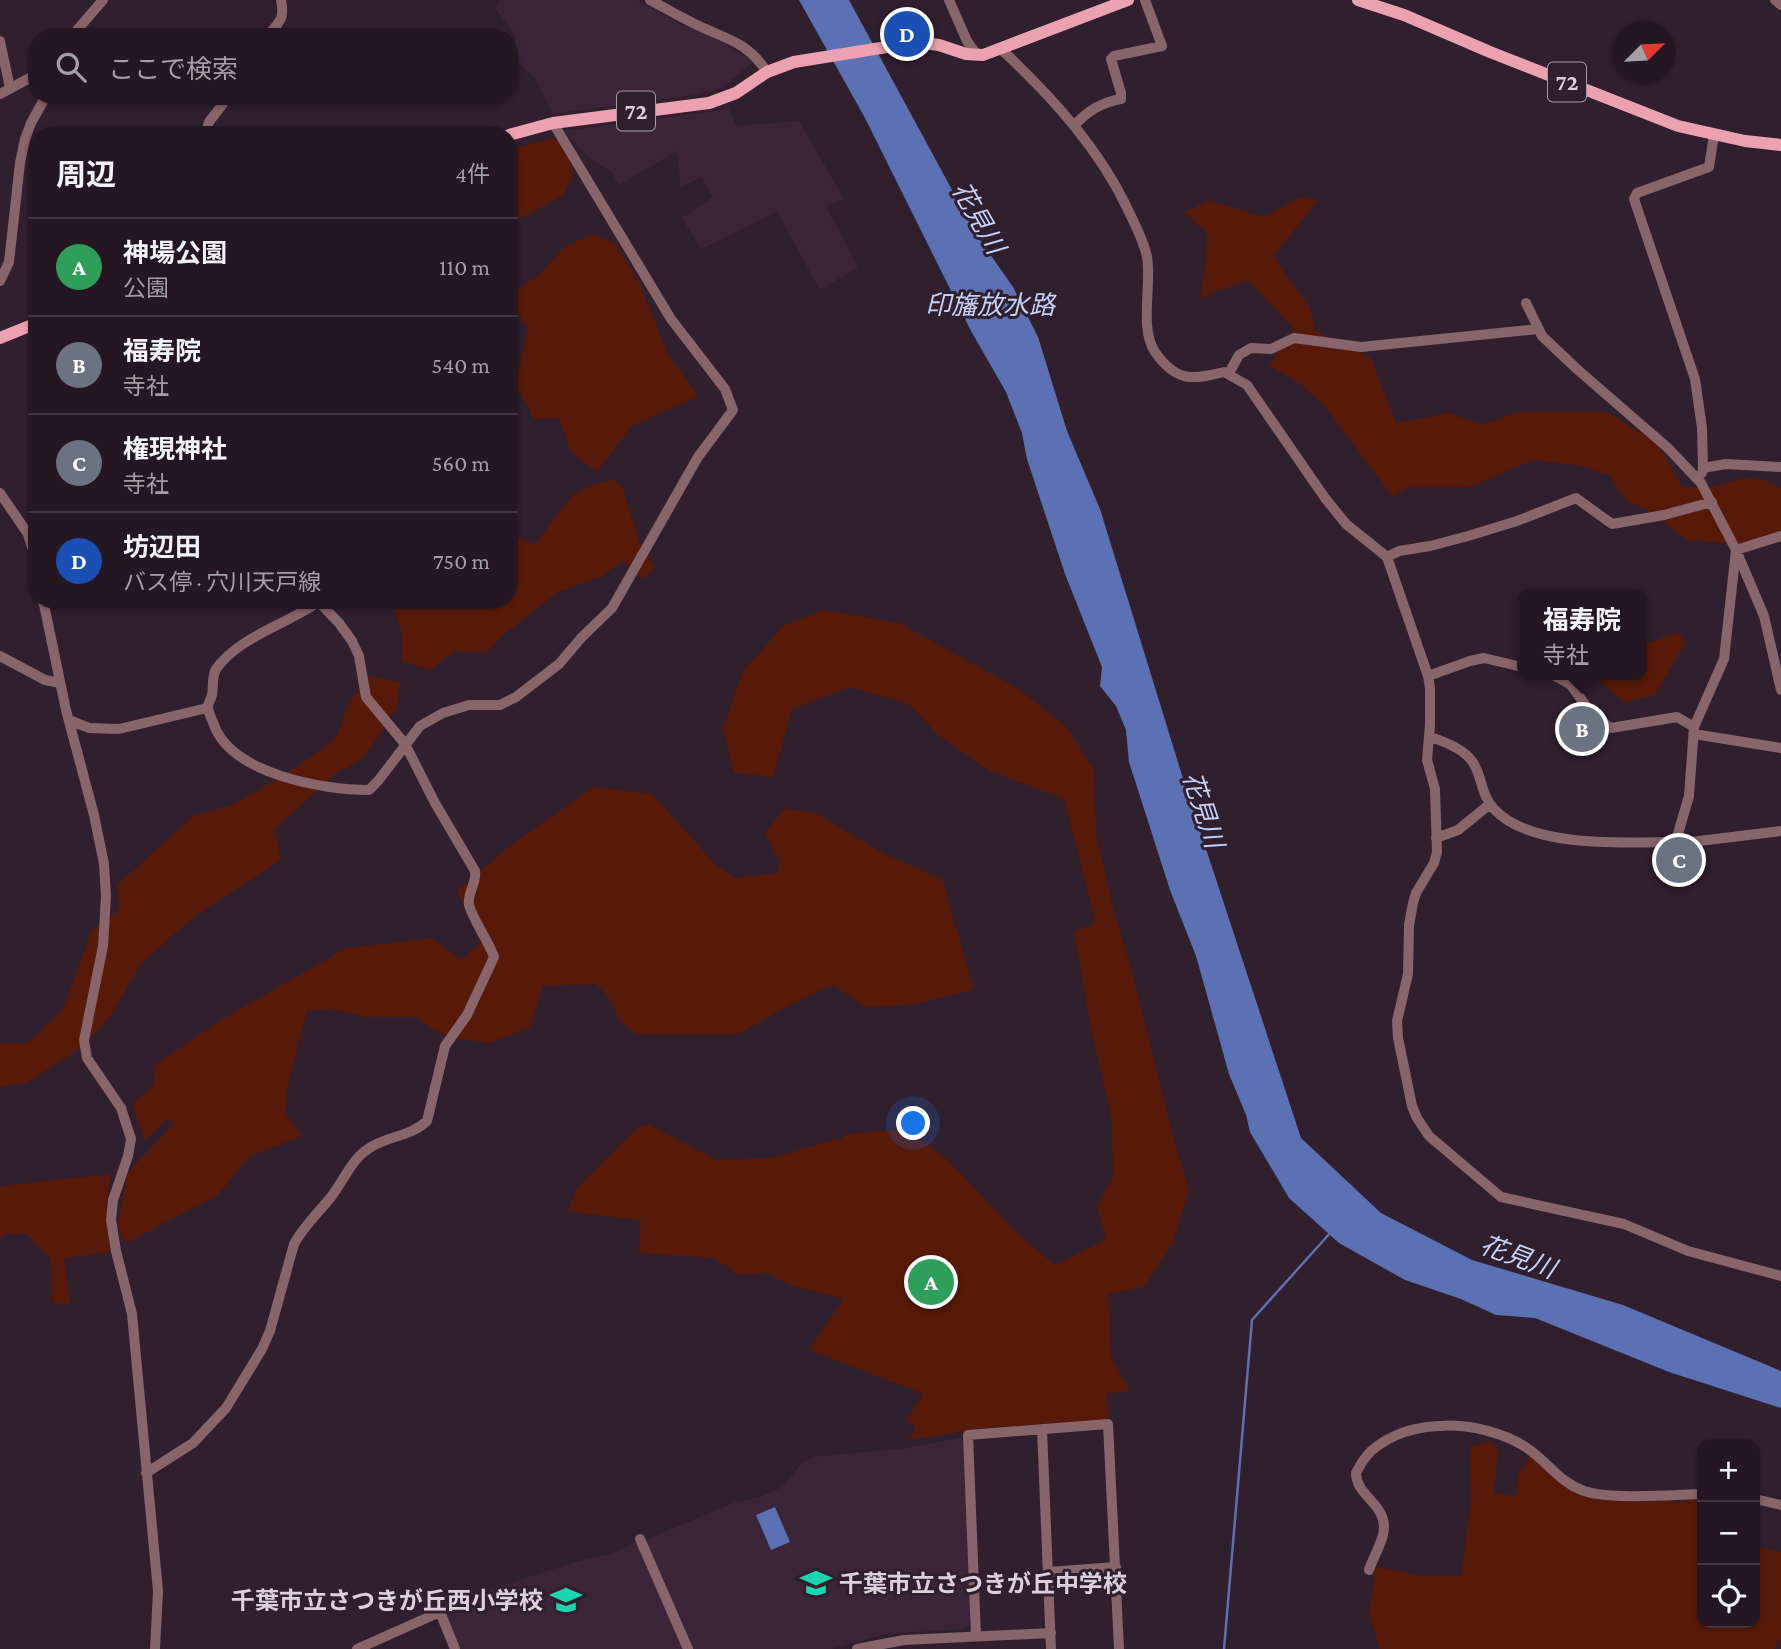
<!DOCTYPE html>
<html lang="ja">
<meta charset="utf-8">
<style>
:root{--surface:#241722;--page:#30242f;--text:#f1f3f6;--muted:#a39fa5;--line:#413640;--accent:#1bd5b1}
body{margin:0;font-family:"Crimson Pro","Noto Sans JP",serif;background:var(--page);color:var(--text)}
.controls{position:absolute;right:21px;bottom:21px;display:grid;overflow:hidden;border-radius:14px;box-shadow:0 2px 5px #0004}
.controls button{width:63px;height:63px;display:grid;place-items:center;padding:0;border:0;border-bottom:2px solid var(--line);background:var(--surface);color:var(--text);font:35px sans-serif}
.compass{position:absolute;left:1613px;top:21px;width:63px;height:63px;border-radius:50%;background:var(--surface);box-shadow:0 2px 5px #0004;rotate:66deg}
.you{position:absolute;left:914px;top:1124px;width:24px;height:24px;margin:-18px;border:5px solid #fff;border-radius:50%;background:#1a73e8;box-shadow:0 0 0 10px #1a73e833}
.badge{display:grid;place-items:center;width:46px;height:46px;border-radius:50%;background:var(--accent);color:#fff;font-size:23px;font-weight:700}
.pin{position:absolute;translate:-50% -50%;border:4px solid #fff;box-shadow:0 2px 7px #0006}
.popup{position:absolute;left:1517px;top:589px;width:130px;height:91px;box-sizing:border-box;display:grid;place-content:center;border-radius:14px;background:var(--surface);filter:drop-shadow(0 2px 5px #0005);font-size:23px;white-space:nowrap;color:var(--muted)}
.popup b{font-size:26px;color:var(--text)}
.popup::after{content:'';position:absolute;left:50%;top:100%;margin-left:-14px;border:14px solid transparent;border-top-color:var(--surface)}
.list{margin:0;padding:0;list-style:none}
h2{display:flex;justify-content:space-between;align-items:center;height:91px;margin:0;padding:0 28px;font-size:30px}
h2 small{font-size:23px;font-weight:400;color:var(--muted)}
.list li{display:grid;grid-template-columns:46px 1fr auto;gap:21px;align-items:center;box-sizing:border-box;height:98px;padding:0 28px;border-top:2px solid var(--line)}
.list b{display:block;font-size:26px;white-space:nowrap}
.list p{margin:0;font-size:23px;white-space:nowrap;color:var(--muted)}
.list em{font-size:23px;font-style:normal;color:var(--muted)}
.icon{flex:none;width:38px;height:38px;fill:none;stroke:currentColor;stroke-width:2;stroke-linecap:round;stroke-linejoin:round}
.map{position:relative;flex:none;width:1781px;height:1649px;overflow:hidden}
.search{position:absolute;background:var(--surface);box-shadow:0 2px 5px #0004;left:28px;top:28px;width:490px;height:77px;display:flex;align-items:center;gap:18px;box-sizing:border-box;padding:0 24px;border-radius:28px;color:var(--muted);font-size:26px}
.panel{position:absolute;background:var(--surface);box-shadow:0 2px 5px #0004;left:28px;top:126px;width:490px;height:483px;border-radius:28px}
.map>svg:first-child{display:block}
.built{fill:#3c2538}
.green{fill:#581a08}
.water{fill:#5c71b4}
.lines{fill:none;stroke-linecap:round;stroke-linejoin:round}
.stream{stroke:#5c71b4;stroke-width:2.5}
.minor{stroke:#88646b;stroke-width:10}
.major{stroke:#eca1b1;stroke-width:12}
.labels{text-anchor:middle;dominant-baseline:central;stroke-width:6;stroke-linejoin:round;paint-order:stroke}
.shield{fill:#301f2d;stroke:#a89ba6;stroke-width:2}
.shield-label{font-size:23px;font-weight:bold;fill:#dcd0da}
.poi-label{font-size:24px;font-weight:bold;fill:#dcd0da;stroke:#301f2d;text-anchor:start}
.water-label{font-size:26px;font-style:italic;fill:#c4d1f7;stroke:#301f2d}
</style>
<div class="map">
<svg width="1781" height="1649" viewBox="0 0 1781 1649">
<rect width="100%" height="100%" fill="#301f2d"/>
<!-- built -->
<path class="built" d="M500 0H637L680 24 722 41 753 62 723 87 696 95 553 114 535 78 517 61 514 33 496 9Z
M729 109 736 126 799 121 844 199 826 206 858 267 820 290 777 212 701 249 682 218 713 197 701 177 681 187 677 151 619 185 611 171 594 162 563 131Z
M960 1438 964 1442 971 1623 965 1629 886 1634 831 1649H692L645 1542 647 1539 736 1502 760 1497 782 1487 802 1463 813 1457 907 1448Z
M635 1543 638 1544 685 1649H458L443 1615 446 1610 492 1589 578 1561 610 1554Z"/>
<!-- green -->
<path class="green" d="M553 138 567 147 573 176 563 195 509 225V150Z
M1300 197 1318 201 1275 254 1278 264 1309 306 1316 331 1371 358 1396 423 1450 413 1482 425 1517 412H1606L1658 443 1682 487 1716 486 1743 478 1761 479 1781 488V532L1740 544 1687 540 1646 509 1626 501 1610 476 1583 466 1533 460 1470 487H1410L1392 496 1323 404 1296 381 1269 366 1294 329 1248 280 1200 298 1206 261 1207 233 1184 212 1209 200 1263 217Z
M593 234 616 244 639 282 668 354 698 396 632 426 597 472 571 452 559 418 534 419 516 384 528 329 509 299V295L540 274 564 247Z
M613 479 623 489 641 547 655 567 643 579 623 561 602 576 558 592 501 637 486 653 454 651 431 670 402 661V633L391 600H509V535L535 544 572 496 593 485Z
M823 610 899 623 1017 688 1067 727 1094 770 1096 834 1111 900 1132 972 1172 1132 1189 1191 1172 1245 1144 1287 1108 1294 1111 1357 1130 1391 1107 1393 1109 1420 982 1428 910 1440 916 1426 906 1420 924 1394 809 1350 842 1301 840 1298 790 1285 768 1273 739 1275 714 1258 639 1253 641 1220 568 1212 576 1189 637 1128 648 1124 717 1160 771 1158 836 1139 840 1140 845 1134 908 1129 951 1163 1019 1235 1055 1265 1106 1239 1097 1207 1113 1177 1112 1121 1091 1028 1074 932 1096 923 1064 799 988 770 939 736 909 704 850 687 792 709 773 777 734 773 723 728 743 671 783 626Z
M1679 632 1685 643 1655 695 1623 702 1600 680 1605 675H1642V645Z
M368 676 401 682 396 711 362 759 336 773 274 830 281 860 192 918 140 965 111 1015 84 1046 26 1083 0 1087V1043H28L62 1011 92 931 119 909 117 885 195 815 229 806 259 790 307 760 336 738 350 702Z
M594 787 652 794 715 864 735 878 777 873 780 862 765 833 784 809 815 813 885 854 942 879 974 989 910 1005 866 1007 833 985 790 1005 738 1034H637L622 1023 608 996 596 984 543 986 530 1027 490 1043 458 1039 435 1031 417 1017H364L334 1009 307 1011 287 1090 286 1114 302 1136 250 1156 217 1196 126 1243 118 1226 128 1172 173 1125 168 1118 145 1140 132 1104 154 1085 156 1064 221 1020 346 948 432 938 461 960 481 942 457 891 515 842Z
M111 1174 106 1206 110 1252 64 1258 70 1303 53 1304 51 1258 27 1234H6L0 1238V1186Z
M1490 1441 1498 1450 1494 1493 1516 1496 1519 1473 1531 1454 1565 1487 1595 1500 1657 1499 1676 1502 1695 1499 1702 1510V1623H1755V1546L1781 1552V1638L1774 1649H1380L1369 1614 1376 1567 1421 1576H1461L1471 1501 1470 1447Z"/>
<!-- water -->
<path class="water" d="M799 0H849L976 234 1013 287 1038 337 1067 431 1100 509 1185 785 1301 1138 1381 1213 1472 1260 1623 1305 1781 1371V1408L1669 1372 1535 1318 1496 1315 1461 1299 1405 1280 1339 1243 1289 1198 1250 1132 1246 1115 1229 1074 1196 956 1170 890 1129 762 1126 730 1116 706 1100 686 1102 667 1065 574 1027 459 1022 433 1006 392 971 331 865 118Z
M775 1507 790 1542 771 1550 756 1515Z"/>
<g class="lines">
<!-- stream -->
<path class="stream" d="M1224 1649 1252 1320 1331 1232"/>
<!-- minor -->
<path class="minor" d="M650 0C665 8 680 17 695 24 725 39 747 41 767 72
M949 0 967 41 977 55
M1775 0 1781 5
M71 37 103 0
M267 37C279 21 285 21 281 0
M0 41 10 88
M1001 49C1052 97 1100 149 1129 212 1136 226 1144 242 1147 257 1152 284 1139 329 1155 352 1176 382 1192 380 1224 372L1247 385 1325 498 1346 524 1387 557 1428 676 1430 688V725L1427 760 1435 789 1437 852 1434 863 1416 893 1413 903 1409 925 1408 974 1397 1021 1398 1038 1412 1106 1417 1118 1429 1136 1501 1197 1624 1224 1688 1251 1781 1276
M0 94 37 74
M1074 126C1086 112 1103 102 1121 99V93L1111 59 1114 56 1162 46 1145 0
M205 135 209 122 229 96
M0 281 9 262 20 163 25 139 31 123 46 96
M1526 303 1542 336 1578 370 1668 448 1701 483 1736 550 1764 616 1781 690
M1229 373 1239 355 1251 348 1271 349 1294 338 1361 347 1539 329
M1703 468 1702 428 1695 379 1634 199 1637 193 1709 167 1714 135
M1702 473 1703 468 1726 464 1781 467
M0 493 28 534 37 564
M1387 557 1399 551 1430 546 1468 536 1517 521 1576 498 1612 524 1664 515 1712 502
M43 600 66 710 94 815 104 864 106 896 103 946 84 1040 87 1058 121 1108 131 1139 128 1156 113 1200 111 1220 116 1251 132 1314 158 1591 155 1649
M318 602C286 625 240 636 216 669 211 678 214 686 212 695 211 699 209 702 208 705 207 711 212 719 214 725 232 774 323 790 369 790L378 781 420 726 443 713 469 705H500L516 697 559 664 582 637 612 608 698 457 733 410 725 389 671 319 553 123
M0 656 45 680 60 683
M1553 675 1571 685 1594 717 1611 728 1677 717 1694 727 1689 796 1675 844
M1428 676 1470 661 1484 658 1522 667
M69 720 89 728 119 729 207 708
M1694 727 1724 659 1736 550 1781 536
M1694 734 1781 748
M1430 737C1443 741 1463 749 1472 761 1482 774 1480 794 1494 809 1529 847 1617 843 1665 842L1675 844 1781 831
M1436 838 1458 830 1490 804
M1042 1429 1051 1649
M146 1473 193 1443 226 1408 262 1349 270 1331 294 1244C304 1226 318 1213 331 1197 343 1182 351 1160 368 1149 386 1136 410 1137 427 1121L445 1046 467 1015 494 957C488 940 473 920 469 905 467 893 477 883 475 871L435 803 405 744 366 697 359 656 352 641 339 623 317 600
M1755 1499 1781 1505
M640 1539 688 1649
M1369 1570C1373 1557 1384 1541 1384 1527 1384 1503 1356 1495 1356 1473 1360 1465 1365 1457 1371 1451 1411 1416 1481 1420 1524 1446 1547 1460 1558 1482 1584 1491 1613 1500 1670 1495 1702 1494
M1048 1572 1116 1567
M976 1636 968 1435 1108 1424 1119 1649
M357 1649 440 1612 455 1649
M857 1649 904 1640 1051 1633"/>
<!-- major -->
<path class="major" d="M1358 0 1404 15 1490 52 1678 126 1745 141 1781 145
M509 135 553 123 709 103 736 93 767 72 794 62 918 42 939 45 966 54 983 55 1128 0
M0 338 37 323"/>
</g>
<!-- icons -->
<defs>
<symbol id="school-bare" viewBox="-9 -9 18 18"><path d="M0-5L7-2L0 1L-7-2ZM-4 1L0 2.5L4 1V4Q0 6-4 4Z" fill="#1bd5b1" stroke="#301f2d" stroke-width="2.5" paint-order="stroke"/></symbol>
</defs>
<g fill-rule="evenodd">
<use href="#school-bare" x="794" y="1561" width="44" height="44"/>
<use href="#school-bare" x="544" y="1578" width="44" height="44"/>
</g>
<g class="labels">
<!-- shield labels -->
<g class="shield">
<rect x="1548" y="62.5" width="38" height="39" rx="5"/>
<rect x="617" y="91.5" width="38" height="39" rx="5"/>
</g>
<g class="shield-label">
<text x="1567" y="82">72</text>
<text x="636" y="111">72</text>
</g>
<!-- poi labels -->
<g class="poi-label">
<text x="839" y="1583">千葉市立さつきが丘中学校</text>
<text x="543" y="1600" text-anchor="end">千葉市立さつきが丘西小学校</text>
</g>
<!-- water labels -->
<g class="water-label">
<text transform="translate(978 218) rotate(60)">花見川</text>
<text x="990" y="305">印旛放水路</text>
<text transform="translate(1203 810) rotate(72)">花見川</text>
<text transform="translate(1518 1257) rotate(20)">花見川</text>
</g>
</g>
</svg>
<div class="controls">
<button>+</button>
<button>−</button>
<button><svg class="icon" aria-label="locate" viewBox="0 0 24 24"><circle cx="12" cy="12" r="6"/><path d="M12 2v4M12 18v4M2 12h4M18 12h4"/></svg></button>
</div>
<svg class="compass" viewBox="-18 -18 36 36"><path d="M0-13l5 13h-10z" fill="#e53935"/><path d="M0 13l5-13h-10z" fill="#a39fa5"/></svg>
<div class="you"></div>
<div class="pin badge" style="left:931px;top:1282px;background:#2e9e5b">A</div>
<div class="pin badge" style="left:1582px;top:729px;background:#6b7280">B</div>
<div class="popup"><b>福寿院</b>寺社</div>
<div class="pin badge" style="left:1679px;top:860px;background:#6b7280">C</div>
<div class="pin badge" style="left:907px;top:34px;background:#1a4fb4">D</div>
<div class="search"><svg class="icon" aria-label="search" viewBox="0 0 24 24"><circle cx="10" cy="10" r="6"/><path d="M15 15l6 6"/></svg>ここで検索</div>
<section class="panel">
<h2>周辺<small>4件</small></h2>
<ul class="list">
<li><span class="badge" style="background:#2e9e5b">A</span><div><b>神場公園</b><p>公園</p></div><em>110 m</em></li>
<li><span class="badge" style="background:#6b7280">B</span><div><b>福寿院</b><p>寺社</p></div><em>540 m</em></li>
<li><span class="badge" style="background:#6b7280">C</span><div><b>権現神社</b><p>寺社</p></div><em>560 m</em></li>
<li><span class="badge" style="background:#1a4fb4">D</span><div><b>坊辺田</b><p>バス停 · 穴川天戸線</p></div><em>750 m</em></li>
</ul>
</section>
</div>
